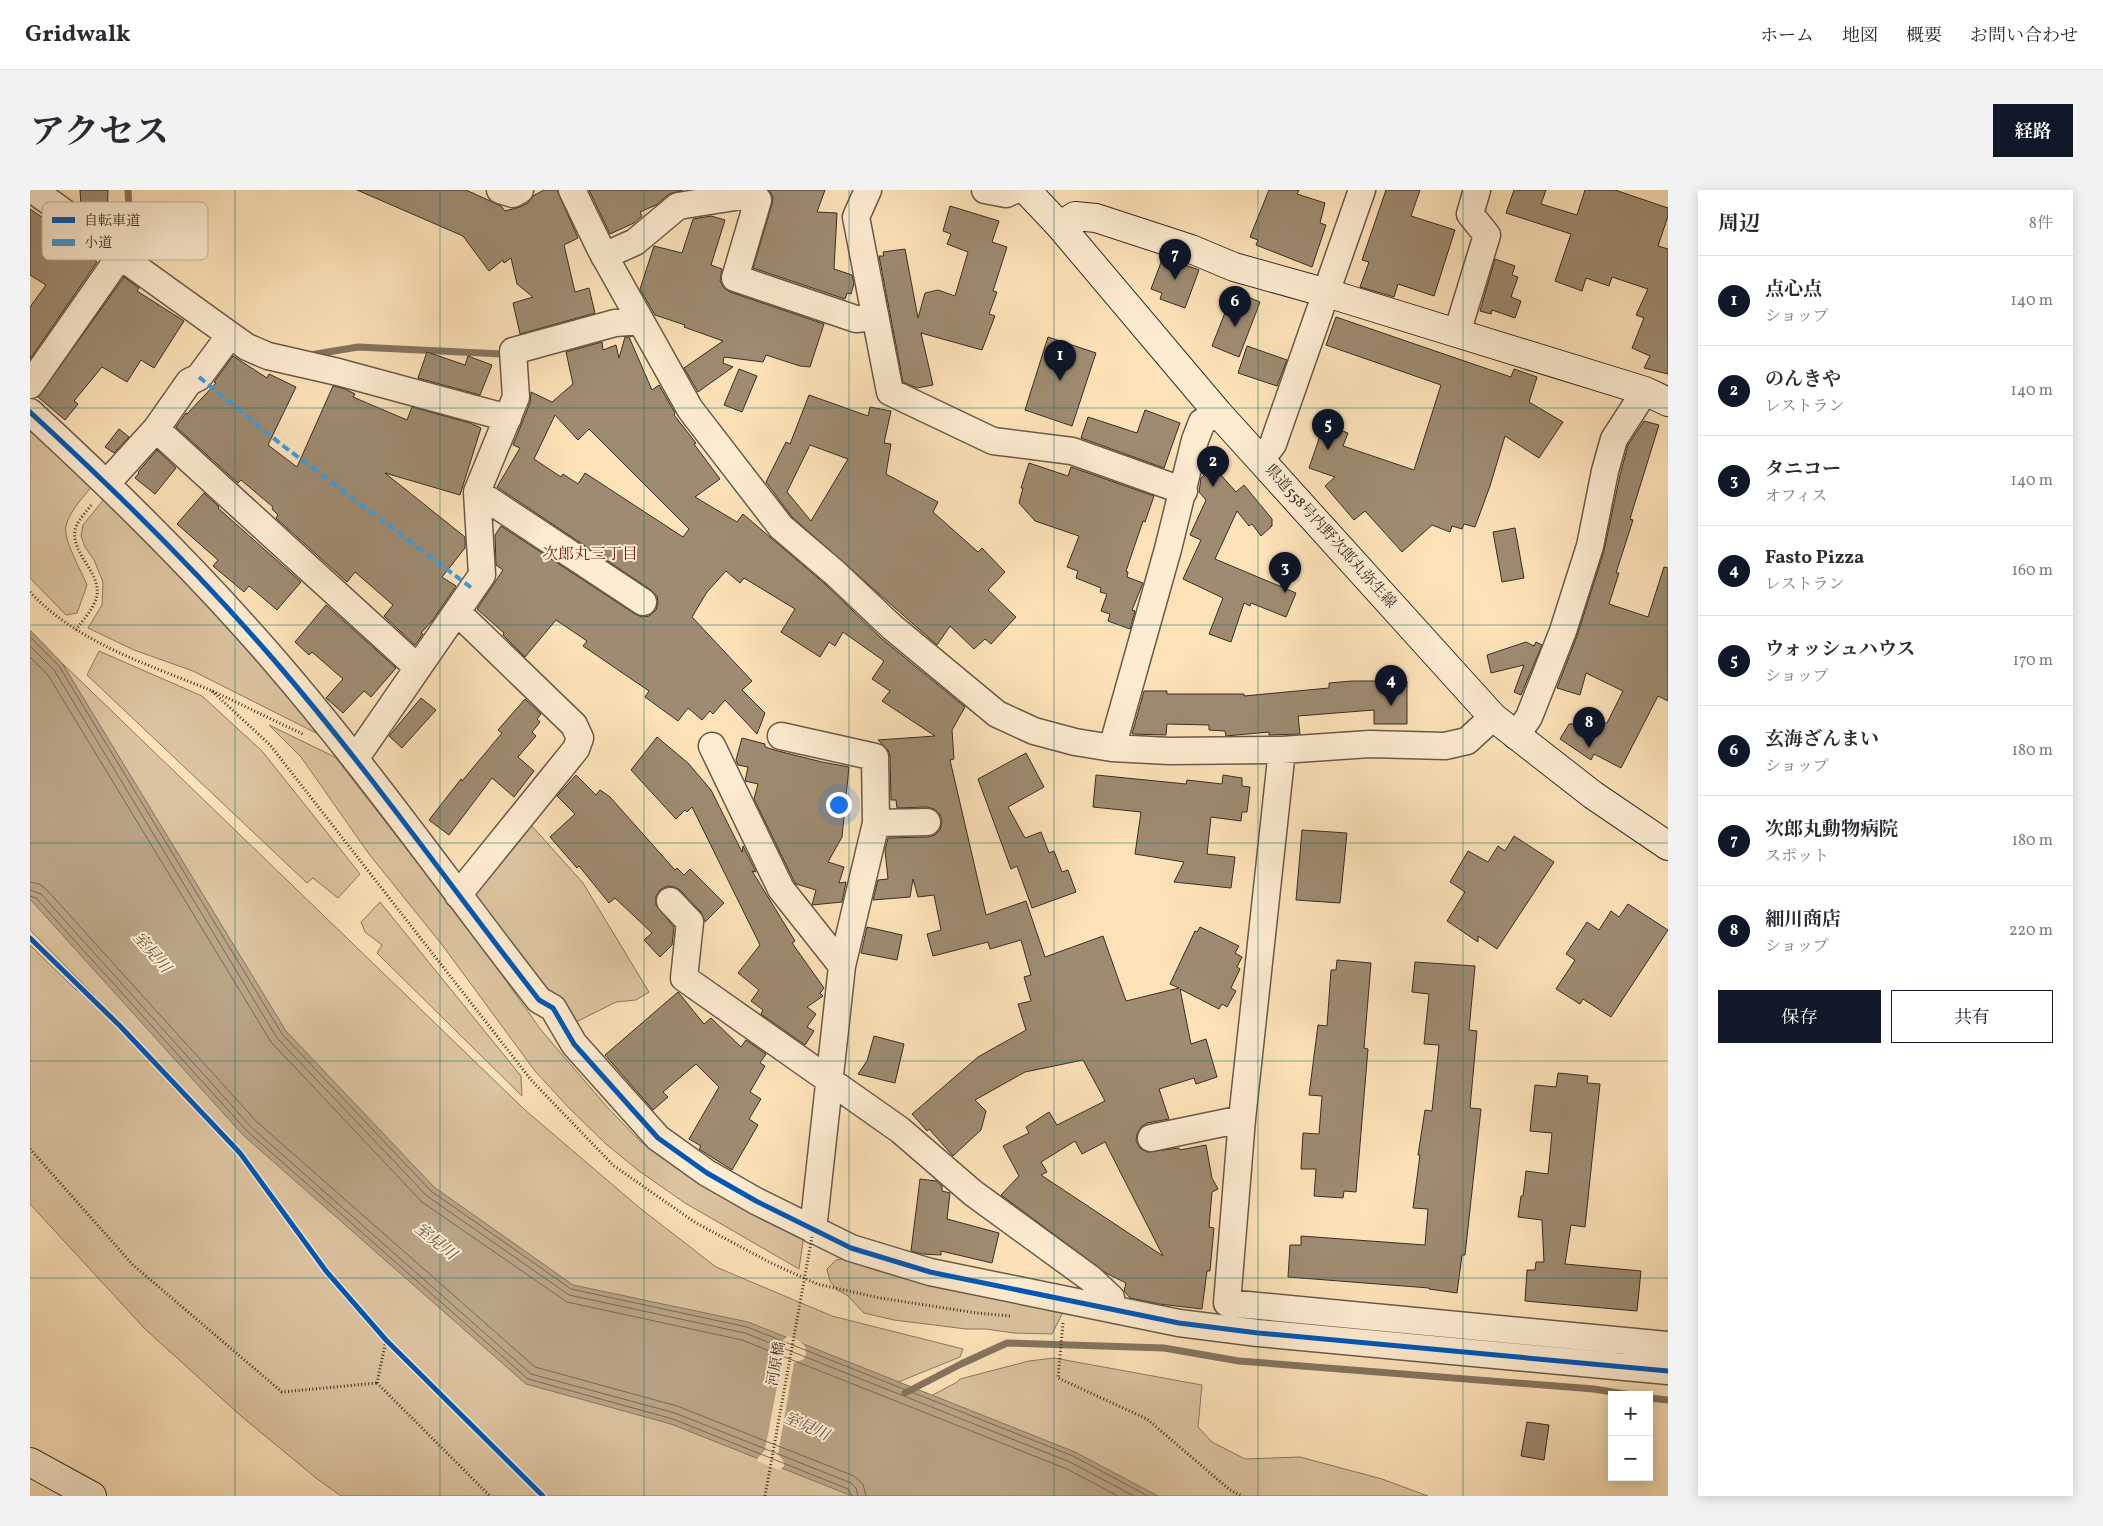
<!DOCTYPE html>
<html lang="ja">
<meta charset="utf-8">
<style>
:root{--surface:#fff;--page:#f2f2f3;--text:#2b2b33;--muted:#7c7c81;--line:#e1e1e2;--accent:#111827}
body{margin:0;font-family:Vollkorn,"Noto Serif JP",serif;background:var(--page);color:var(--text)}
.controls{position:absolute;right:15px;bottom:15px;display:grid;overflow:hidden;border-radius:0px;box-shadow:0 2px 12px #0003}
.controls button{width:45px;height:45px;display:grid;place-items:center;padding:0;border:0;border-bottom:1px solid var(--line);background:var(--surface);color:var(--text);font:25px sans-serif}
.you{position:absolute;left:808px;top:614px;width:18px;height:18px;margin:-12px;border:4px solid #fff;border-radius:50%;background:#1a73e8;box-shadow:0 0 0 8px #1a73e833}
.badge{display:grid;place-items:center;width:32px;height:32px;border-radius:50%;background:var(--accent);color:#fff;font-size:16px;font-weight:700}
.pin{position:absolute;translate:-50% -41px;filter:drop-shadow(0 1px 2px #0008)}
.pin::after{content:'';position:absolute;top:26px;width:18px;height:15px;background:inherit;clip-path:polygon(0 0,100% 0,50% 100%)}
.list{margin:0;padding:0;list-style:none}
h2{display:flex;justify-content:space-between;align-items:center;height:65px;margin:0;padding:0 20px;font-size:21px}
h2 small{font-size:16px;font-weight:400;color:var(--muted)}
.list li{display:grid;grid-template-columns:32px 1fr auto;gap:15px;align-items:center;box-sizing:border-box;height:90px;padding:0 20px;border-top:1px solid var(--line)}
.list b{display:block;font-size:19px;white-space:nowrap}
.list p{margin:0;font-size:16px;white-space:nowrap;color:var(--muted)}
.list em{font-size:16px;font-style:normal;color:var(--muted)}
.actions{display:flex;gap:10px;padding:15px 20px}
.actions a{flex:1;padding:11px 0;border:1px solid var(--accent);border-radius:0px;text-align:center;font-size:18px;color:var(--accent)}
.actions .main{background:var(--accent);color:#fff}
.map{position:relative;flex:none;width:1638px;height:1306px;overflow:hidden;border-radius:0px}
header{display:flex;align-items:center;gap:30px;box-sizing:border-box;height:70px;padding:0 25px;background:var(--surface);border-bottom:1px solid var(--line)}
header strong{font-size:24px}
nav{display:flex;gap:28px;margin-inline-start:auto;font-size:18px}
.intro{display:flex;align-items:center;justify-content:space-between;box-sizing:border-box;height:120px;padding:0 30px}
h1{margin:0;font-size:35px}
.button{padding:12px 22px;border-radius:0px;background:var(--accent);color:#fff;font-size:18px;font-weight:700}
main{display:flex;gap:30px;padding:0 30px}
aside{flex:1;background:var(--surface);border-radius:0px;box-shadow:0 2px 12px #0003}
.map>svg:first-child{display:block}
.green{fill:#dcc39f;stroke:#8a7862}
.water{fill:#baa486;stroke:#86745f}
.pier{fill:#fde2b8}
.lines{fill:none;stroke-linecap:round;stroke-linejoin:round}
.shore{stroke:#7a6855;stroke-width:1}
.stream{stroke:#86745f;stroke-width:7}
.building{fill:#9f8b71;stroke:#392d24;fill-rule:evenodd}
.street-casing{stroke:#6a5a49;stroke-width:29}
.secondary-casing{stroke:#392d24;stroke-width:30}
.path{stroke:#392d24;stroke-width:3;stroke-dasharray:1 2.5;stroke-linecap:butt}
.street{stroke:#feecd1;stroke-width:26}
.secondary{stroke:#feecd1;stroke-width:28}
.path-bridge{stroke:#392d24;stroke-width:3;stroke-dasharray:1 2.5;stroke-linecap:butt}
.quiet{stroke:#3e9de0;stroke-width:4;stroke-dasharray:8 4;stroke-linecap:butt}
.cycleway-casing{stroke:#feecd1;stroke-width:8}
.cycleway{stroke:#0057b8;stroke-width:5}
.grid{fill:none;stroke:#0f766e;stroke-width:1;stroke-opacity:0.55}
.labels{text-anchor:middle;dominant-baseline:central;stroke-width:4;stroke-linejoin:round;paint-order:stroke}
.street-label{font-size:15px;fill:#392d24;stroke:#feecd1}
.neighbourhood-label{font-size:16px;fill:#7a1f14;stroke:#feecd1}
.water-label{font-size:16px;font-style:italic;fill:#605141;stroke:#feecd1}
.key{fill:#feecd1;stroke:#c3b39d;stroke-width:1}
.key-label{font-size:14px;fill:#392d24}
</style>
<header>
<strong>Gridwalk</strong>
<nav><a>ホーム</a><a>地図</a><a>概要</a><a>お問い合わせ</a></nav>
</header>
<div class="intro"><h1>アクセス</h1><a class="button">経路</a></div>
<main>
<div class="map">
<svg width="1638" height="1306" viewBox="0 0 1638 1306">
<rect width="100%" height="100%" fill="#fde2b8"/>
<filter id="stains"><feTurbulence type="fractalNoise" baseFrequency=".004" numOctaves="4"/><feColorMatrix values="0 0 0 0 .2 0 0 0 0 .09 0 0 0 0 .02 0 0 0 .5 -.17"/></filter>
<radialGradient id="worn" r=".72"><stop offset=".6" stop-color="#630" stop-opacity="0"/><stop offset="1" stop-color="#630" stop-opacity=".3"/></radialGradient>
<!-- green -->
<path class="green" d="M0 234 65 293C55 305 40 320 36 336 33 350 51 380 57 395L47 423 36 425 0 388Z
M75 308 237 470 288 544 163 481 104 460 58 438 72 415 73 392 64 370 55 357 51 346 53 335Z
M69 461 172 506 232 561 330 684 308 708 283 688 277 693 57 485Z
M32 473 495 920 611 1019 686 1077 802 1126 933 1159 930 1167 856 1197 541 1105 403 1010 247 849Z
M239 535 305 567 445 747 511 840 578 918 610 951 674 996 774 1045 769 1079 655 1013 609 981 576 954 539 918 505 881 413 756 339 664 271 567Z
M501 635 553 693 619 802 606 810 586 812 540 835 437 701Z
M0 688 160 870 858 1306H311L286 1288 211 1226 115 1139 0 1014V755L45 799 65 806 0 740Z
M350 712 491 886 492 906 347 763 352 755 335 742 331 732Z
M823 1067 1025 1118 1032 1124 1022 1144 984 1143 956 1139H936L864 1130 834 1123 817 1105 807 1100 800 1091 797 1079 806 1070Z
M1024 1168 1172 1195 1168 1237 1182 1252 1215 1269 1270 1267 1352 1289 1398 1306H1108L888 1213 927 1192 930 1189 999 1171Z"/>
<!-- water -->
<path class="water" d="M0 440 32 473 256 841 404 997 543 1095 718 1132 1045 1262 1128 1306H822L641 1234 496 1194 213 945 0 709Z"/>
<!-- pier -->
<path class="pier" d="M758 1146 768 1150 775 1156 776 1164 774 1169 764 1173 748 1264 754 1272V1276L750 1280 727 1271V1269L735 1260 753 1165 747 1158 748 1154Z"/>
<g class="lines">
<!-- shore -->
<path class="shore" d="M0 447 29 476 252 844 401 1001 541 1099 717 1137 1043 1266 1118 1306
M0 456 24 480 247 848 397 1006 539 1105 715 1143 1040 1272 1104 1306
M0 467 18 485 241 852 392 1012 537 1112 712 1150 1037 1279 1088 1306
M0 692 9 694 16 699 226 931 505 1177 647 1216 824 1286 833 1294 836 1306
M0 700 11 704 221 937 501 1184 645 1223 821 1293 826 1298 828 1306
M0 706 6 708 217 941 498 1189 643 1229 818 1299 822 1306"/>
<!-- stream -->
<path class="stream" d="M98 0 101 64 104 66
M280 165 328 157 472 164
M875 1203 931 1174 977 1153 1134 1158 1209 1171 1564 1199 1601 1205
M1619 1208 1638 1210"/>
</g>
<!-- building -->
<path class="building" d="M50 0H78L77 35 51 16Z
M327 0H436L471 16 475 21 490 17 498 13 503 6 514 0H527L548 48 534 55 545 102 559 98 565 123 490 144 483 113 503 107 487 94 481 68 474 73 473 70 459 81 433 46Z
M559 0H653L639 4 626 15 610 22 612 26 604 33 580 44Z
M739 0H795L787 22 807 23 804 79 822 85 824 93 821 104 817 103 815 109 723 78 742 14 743 7Z
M1239 0H1269L1267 4 1295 13 1290 33 1296 35 1282 77 1226 55 1228 50 1220 47Z
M1356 0H1390L1381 26 1425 40 1404 106 1368 94 1364 107 1330 97 1339 72 1332 70Z
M1484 0H1516L1511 14 1547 25 1555 0H1585L1638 18V26L1628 56 1638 59V184L1614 178 1620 166 1602 158 1614 128 1606 125 1618 99 1582 87 1579 96 1556 88 1552 101 1525 91 1541 44 1476 23Z
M920 16 969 31 962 52 977 57 963 101 967 102 959 124 965 126 952 160 891 143 903 195 887 198 873 192 849 66H854L853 62 875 59 888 128 895 103 908 100 925 106 938 62 917 54 921 44 913 41Z
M0 19 54 56 51 61 67 72 0 169V117L16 95 0 85Z
M681 26 695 30 681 75 692 79 690 91 694 98 700 102 794 134 780 177 770 176 736 165 733 172 694 167 693 173 703 177 668 202 654 178 693 151 654 137 655 135 625 125 610 99 624 56 652 63 663 29Z
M1133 67 1169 80 1155 118 1130 109 1132 103 1121 99Z
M1465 69 1485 76 1482 85 1488 87 1481 107 1491 111 1485 128 1462 120 1461 124 1450 121Z
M94 87 109 98 107 101 154 131 124 178 111 170 97 192 72 177 44 211 48 214 35 230 8 207Z
M1208 103 1230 112 1209 167 1182 156 1198 115 1202 117Z
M1306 127 1481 187 1484 179 1507 187 1499 212 1533 232 1509 268 1475 246 1460 296 1445 337 1434 334 1432 339 1422 336 1420 342 1402 335 1372 362 1335 321 1324 330 1295 296 1305 287 1279 278 1294 234 1318 243 1313 256 1384 280 1411 195 1296 155Z
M595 147H599L622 200 629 195 645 223 644 225 666 253 664 254 690 289 665 307 707 332 713 324 795 394 852 449 935 517 922 540 924 569 920 570 956 725 996 711 1015 767 1073 746 1096 811 1149 798 1140 794 1165 741 1167 742 1170 737 1209 756 1205 763 1212 767 1207 777 1210 779 1201 798 1206 801 1197 817 1192 814 1189 819 1150 799 1161 854 1176 849 1187 887 1166 894 1164 888 1129 899 1139 929 1117 933 1111 937 1107 944 1106 951 1110 958 1117 962 1149 958 1150 960 1176 955 1182 988 1188 999 1182 1002 1179 1037 1184 1038 1180 1081H1177L1172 1119 1129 1114 1100 1108 1094 1101 1096 1093 1076 1083 971 1005 989 986 973 956 999 943 996 937 1019 922 1027 935 1075 911 1053 870 995 882 945 910 956 921 951 940 923 966 899 939 897 941 882 924 948 867 996 840 988 814 1001 811 994 787 1001 785 991 750 960 759 958 752 903 766 897 744 911 740 904 705 888 707 883 689 880 707 843 710 848 690 858 689 855 660 858 648 898 647 905 645 910 640 912 632 910 624 904 619 897 617 867 618 866 610H861L860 566 858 560 848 550 905 546 852 511 860 501 842 489 854 471 813 442 805 456 799 452 790 467 751 442 765 419 714 388 710 393 696 381 677 402 662 427 722 491 712 500 735 523 727 544 695 510 683 524 680 521 672 530 658 518 648 531 615 507 619 501 553 456 557 451 526 430 495 467 473 445 474 443 447 419 473 380 466 375 465 345 471 336 605 424 612 427 619 426 626 420 628 412 627 406 621 400 467 297 490 258 483 255 500 213 501 202 522 212 543 194 536 162 572 152 573 160 586 155 589 168ZM525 225 548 250 559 239 659 339 653 347 555 283 548 294 533 284 531 287 504 269ZM1045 951 1052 964 1075 952 1133 1066 1011 985 1017 982 1011 972Z
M1018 147 1066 163 1042 236 995 220Z
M1217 156 1257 170 1247 196 1208 183Z
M397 162 435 175 438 166 462 175 450 205 388 188Z
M203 166 237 188 239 184 266 197 238 255 267 277 303 196 315 199 325 204 323 207 377 230 382 217 440 233 451 238 430 305 355 283 435 347V358L412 387 426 396 402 431 391 443 393 444 385 455 354 426 363 415 325 382 317 392 246 328 248 325 242 319 243 317 211 290 208 293 146 237 156 223 157 224 186 193 184 192Z
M709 179 727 186 712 222 694 215Z
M779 205 838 226 840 217 861 221 854 253 861 254 856 284 908 312 903 322 948 362 952 358 975 382 958 400 986 427 961 454 955 449 944 459 920 436 907 455 762 327 736 292 756 252 760 254ZM780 255 818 269 781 331 757 302Z
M1115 220 1150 233 1134 278 1051 248 1058 227 1107 243Z
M1614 231 1629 235 1602 322 1600 329 1603 330 1586 383H1589L1579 414 1618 427 1634 377 1638 378V511L1628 506 1591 578 1564 564 1561 570 1530 549 1539 534 1577 533 1593 501 1556 483 1550 505 1527 498 1547 446 1574 361 1590 285 1598 255Z
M89 239 99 247 84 263 75 257Z
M127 260 146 278 125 304 105 288 109 283 108 282Z
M999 273 1038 286 1041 277 1124 306 1115 332 1113 331 1096 381 1098 382 1097 387 1113 393 1102 420 1105 421 1100 439 1078 431 1080 424 1071 421 1077 404 1070 402 1071 398 1046 388 1048 381 1037 377 1049 346 1005 331 989 313 993 298H991Z
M1183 276 1206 302 1214 295 1242 329V336L1231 346 1222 334 1219 336 1207 321 1185 369 1266 403 1256 427 1221 413 1220 416 1214 413 1201 452 1179 444 1193 408 1153 389 1171 350 1160 345 1176 310 1169 302 1171 288Z
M174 303 189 317 188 318 271 392 247 420 219 396 214 402 183 376 188 370 147 334Z
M1485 338 1494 388 1472 392 1463 342Z
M296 415 366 478 341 507 334 501 313 523 296 508 313 489 282 462 279 465 265 452Z
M1496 452 1504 456 1506 452 1512 455 1491 505 1484 502 1494 475 1461 483 1457 465Z
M1322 491H1377V534H1344V520L1268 526 1270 544 1239 545V542L1196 546 1195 541 1179 540V535L1137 534 1136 545 1102 544 1114 501H1137V504H1214V506L1299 498V493Z
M391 508 406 520 372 558 359 546Z
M495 509 511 524 507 529 510 532 502 542 506 546 488 567 504 581 484 607 462 588 419 645 399 630 431 589 432 591 472 543 468 540Z
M627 547 658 573 681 600 712 662 713 656 726 682 722 681 765 751 762 753 794 798 790 803 793 806 777 817 786 824 777 837 784 841 775 855 731 824 733 820 721 811 729 800 708 783 730 755 662 617 657 622 655 620 646 629 601 580Z
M712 548 735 554V557L748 561 792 572 819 577 812 647 798 672 814 677 809 693 816 692 812 712 782 715 786 700 766 694 764 691 724 609 728 594 715 591 718 577 708 575 706 570Z
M996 563 1014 597 978 617 995 648 1011 642 1019 663 1024 661 1032 682 1038 680 1046 702 1002 718 987 676 981 679 948 589Z
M546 585 566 605 570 600 580 607 645 680 647 678 654 685 660 679 694 713 675 732 671 722 650 700 645 697 637 696 630 700 626 706V715L644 737 642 755 630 767 614 750 622 743 585 708 579 713 549 676 547 678 520 647 545 624 527 606Z
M1066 585 1156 594 1157 590 1192 594 1193 585 1212 588V596L1220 597 1217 622H1212L1211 631 1181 627 1177 664 1205 667 1201 698 1144 692 1154 672 1105 664 1111 622 1063 617Z
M1272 640 1317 643 1310 713 1266 710Z
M1484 646 1524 672 1467 759 1448 746V752L1417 731 1435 702 1420 692 1438 661 1458 672 1468 656 1475 661Z
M1598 714 1638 740 1581 827 1553 809 1550 814 1526 799 1545 770 1536 764 1557 732 1569 740 1581 721 1589 727Z
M837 737 872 745 867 770 831 763Z
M1307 770 1341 773 1334 858 1338 859 1326 1002 1314 1001 1313 1008 1284 1006 1286 979H1271L1273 943 1289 944 1292 906 1279 905 1288 835 1297 836 1301 780H1306Z
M1385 772 1445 776 1439 840 1447 841 1440 918 1451 919 1435 1065H1432L1427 1103 1399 1099V1098L1258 1087 1260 1055H1271V1046L1395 1055 1398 1019 1383 1018 1390 965H1388L1395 920 1402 921 1409 855 1394 854 1399 804 1382 802Z
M648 802 674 834 681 828 711 857 716 850 736 864 730 873 735 876 720 902 731 909 719 929 728 935 702 980 669 959 671 956 659 949 689 897 666 874 633 902 638 907 623 920 575 865Z
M844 846 874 854 865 893 828 884 837 871Z
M1528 883 1558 886 1557 893 1570 894 1555 1037 1541 1035 1535 1074 1611 1081 1607 1121 1495 1111 1497 1080H1505L1506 1072H1514L1512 1030 1488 1027 1491 1006H1493L1496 981 1518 984 1522 943 1500 941 1505 895 1526 897Z
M890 989 906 991 912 996V1001L920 1003 917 1029 969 1043 962 1073 911 1061V1065L892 1064 881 1061Z
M1497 1232 1519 1235 1514 1270 1491 1266Z"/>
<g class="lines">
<defs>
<path id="street" d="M3 0 74 51 90 66 200 145
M470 0 483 4 490 0
M542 0 571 60 660 219 751 337 805 383 862 437 967 524 1004 541 1045 552 1082 558 1139 561 1252 560 1340 554 1415 556 1437 551 1463 527
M838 0 826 27 860 202 963 251 1042 261 1154 301
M955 0 976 4 985 0
M574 66 605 52 648 16 718 5 728 10 705 88 826 129 845 127
M610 131 585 133 483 161 486 207 447 302 613 412
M1427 143 1457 45 1440 24 1447 0
M0 195 90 66
M0 222C86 301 168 382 244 470 338 579 421 697 509 810L523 818 544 854 628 948 677 983 726 1011 821 1058 900 1082 1149 1133 1228 1143 1638 1181
M126 239 159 192 169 187 200 145 217 157 238 166 308 182 478 228
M1231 270 1243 254 1332 0
M77 293 126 239 388 478
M427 422 544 535 550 548 546 559 428 705
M751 546 845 567 846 633 812 776
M1486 546 1499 527 1533 441 1560 356 1575 281 1584 249 1615 201
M682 556 751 699 812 776 783 1040
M1082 558 1138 359 1165 250 1172 232 1188 223
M1252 560 1212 929 1197 1113 1638 1155
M325 569 452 385 447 302
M846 633 897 632
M640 711 660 732 654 788 870 940 943 1003 1061 1089 1081 1108 1080 1118
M1121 948 1212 929"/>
<path id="secondary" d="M996 0 1030 36 1188 223 1463 527 1563 605 1638 656
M1030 36 1045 26 1066 28 1161 59 1204 77 1297 103 1615 201 1638 212
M0 1272 62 1306"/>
</defs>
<!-- street casing -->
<use href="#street" class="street-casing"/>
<!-- secondary casing -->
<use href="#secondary" class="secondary-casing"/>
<!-- path -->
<path class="path" d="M0 402C48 453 117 474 180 500 211 514 242 530 273 544
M46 440C53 430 64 418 67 406 71 382 41 364 45 340 47 331 57 321 62 314
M182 501 240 555 502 891 584 976 666 1033 741 1073 787 1094 850 1108 947 1123 980 1126
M0 748 90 836 210 963 296 1081 356 1150 513 1306
M0 959 103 1075 252 1202 347 1193
M1033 1133 1028 1188 1117 1229 1200 1300 1212 1306
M347 1193 460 1306
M347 1193 356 1150"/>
<!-- street -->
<use href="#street" class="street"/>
<!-- secondary -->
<use href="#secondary" class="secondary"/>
<!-- path-bridge -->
<path class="path-bridge" d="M735 1306 782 1047"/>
<!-- quiet -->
<path class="quiet" d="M169 187 252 255 443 399"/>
<defs>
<path id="cycleway" d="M0 222C86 301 168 382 244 470 338 579 421 697 509 810L523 818 544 854 628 948 677 983 726 1011 821 1058 900 1082 1149 1133 1228 1143 1638 1181
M0 748 90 836 210 963 296 1081 356 1150 513 1306"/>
</defs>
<!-- cycleway casing -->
<use href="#cycleway" class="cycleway-casing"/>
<!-- cycleway -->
<use href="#cycleway" class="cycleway"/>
</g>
<!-- grid -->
<path class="grid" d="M205 0V1306M410 0V1306M614 0V1306M819 0V1306M1024 0V1306M1228 0V1306M1433 0V1306M0 218H1638M0 435H1638M0 653H1638M0 871H1638M0 1088H1638"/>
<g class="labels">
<!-- street labels -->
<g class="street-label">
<text transform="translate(1300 347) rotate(48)">県道558号内野次郎丸弥生線</text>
<text transform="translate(747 1174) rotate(-80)">河原橋</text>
</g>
<!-- neighbourhood labels -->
<g class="neighbourhood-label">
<text x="560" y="365">次郎丸三丁目</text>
</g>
<!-- water labels -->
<g class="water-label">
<text transform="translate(121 763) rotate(49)">室見川</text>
<text transform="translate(405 1052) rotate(39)">室見川</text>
<text transform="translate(776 1237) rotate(24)">室見川</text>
</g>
</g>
<!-- legend -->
<rect x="12" y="12" width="166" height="58" rx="8" class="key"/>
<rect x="22" y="27" width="23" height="6" fill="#0057b8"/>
<rect x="22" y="49" width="23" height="7" fill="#3e9de0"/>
<g class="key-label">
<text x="54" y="35">自転車道</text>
<text x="54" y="57">小道</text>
</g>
<rect width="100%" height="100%" filter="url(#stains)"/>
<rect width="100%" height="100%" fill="url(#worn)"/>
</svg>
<div class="controls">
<button>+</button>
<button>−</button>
</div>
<div class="you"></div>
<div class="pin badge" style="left:1030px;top:191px">1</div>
<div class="pin badge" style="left:1183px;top:297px">2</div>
<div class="pin badge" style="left:1255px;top:403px">3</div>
<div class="pin badge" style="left:1361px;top:516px">4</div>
<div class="pin badge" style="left:1298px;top:260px">5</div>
<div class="pin badge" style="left:1205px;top:137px">6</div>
<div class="pin badge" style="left:1145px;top:90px">7</div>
<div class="pin badge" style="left:1559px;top:558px">8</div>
</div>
<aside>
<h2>周辺<small>8件</small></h2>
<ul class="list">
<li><span class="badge">1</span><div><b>点心点</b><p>ショップ</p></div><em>140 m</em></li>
<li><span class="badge">2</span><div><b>のんきや</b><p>レストラン</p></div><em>140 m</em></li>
<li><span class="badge">3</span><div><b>タニコー</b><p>オフィス</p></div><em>140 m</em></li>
<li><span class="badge">4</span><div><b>Fasto Pizza</b><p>レストラン</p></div><em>160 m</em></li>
<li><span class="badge">5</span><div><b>ウォッシュハウス</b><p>ショップ</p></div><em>170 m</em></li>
<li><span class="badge">6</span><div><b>玄海ざんまい</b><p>ショップ</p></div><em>180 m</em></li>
<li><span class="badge">7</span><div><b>次郎丸動物病院</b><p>スポット</p></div><em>180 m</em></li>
<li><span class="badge">8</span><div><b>細川商店</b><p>ショップ</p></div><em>220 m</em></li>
</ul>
<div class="actions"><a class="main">保存</a><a>共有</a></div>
</aside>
</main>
